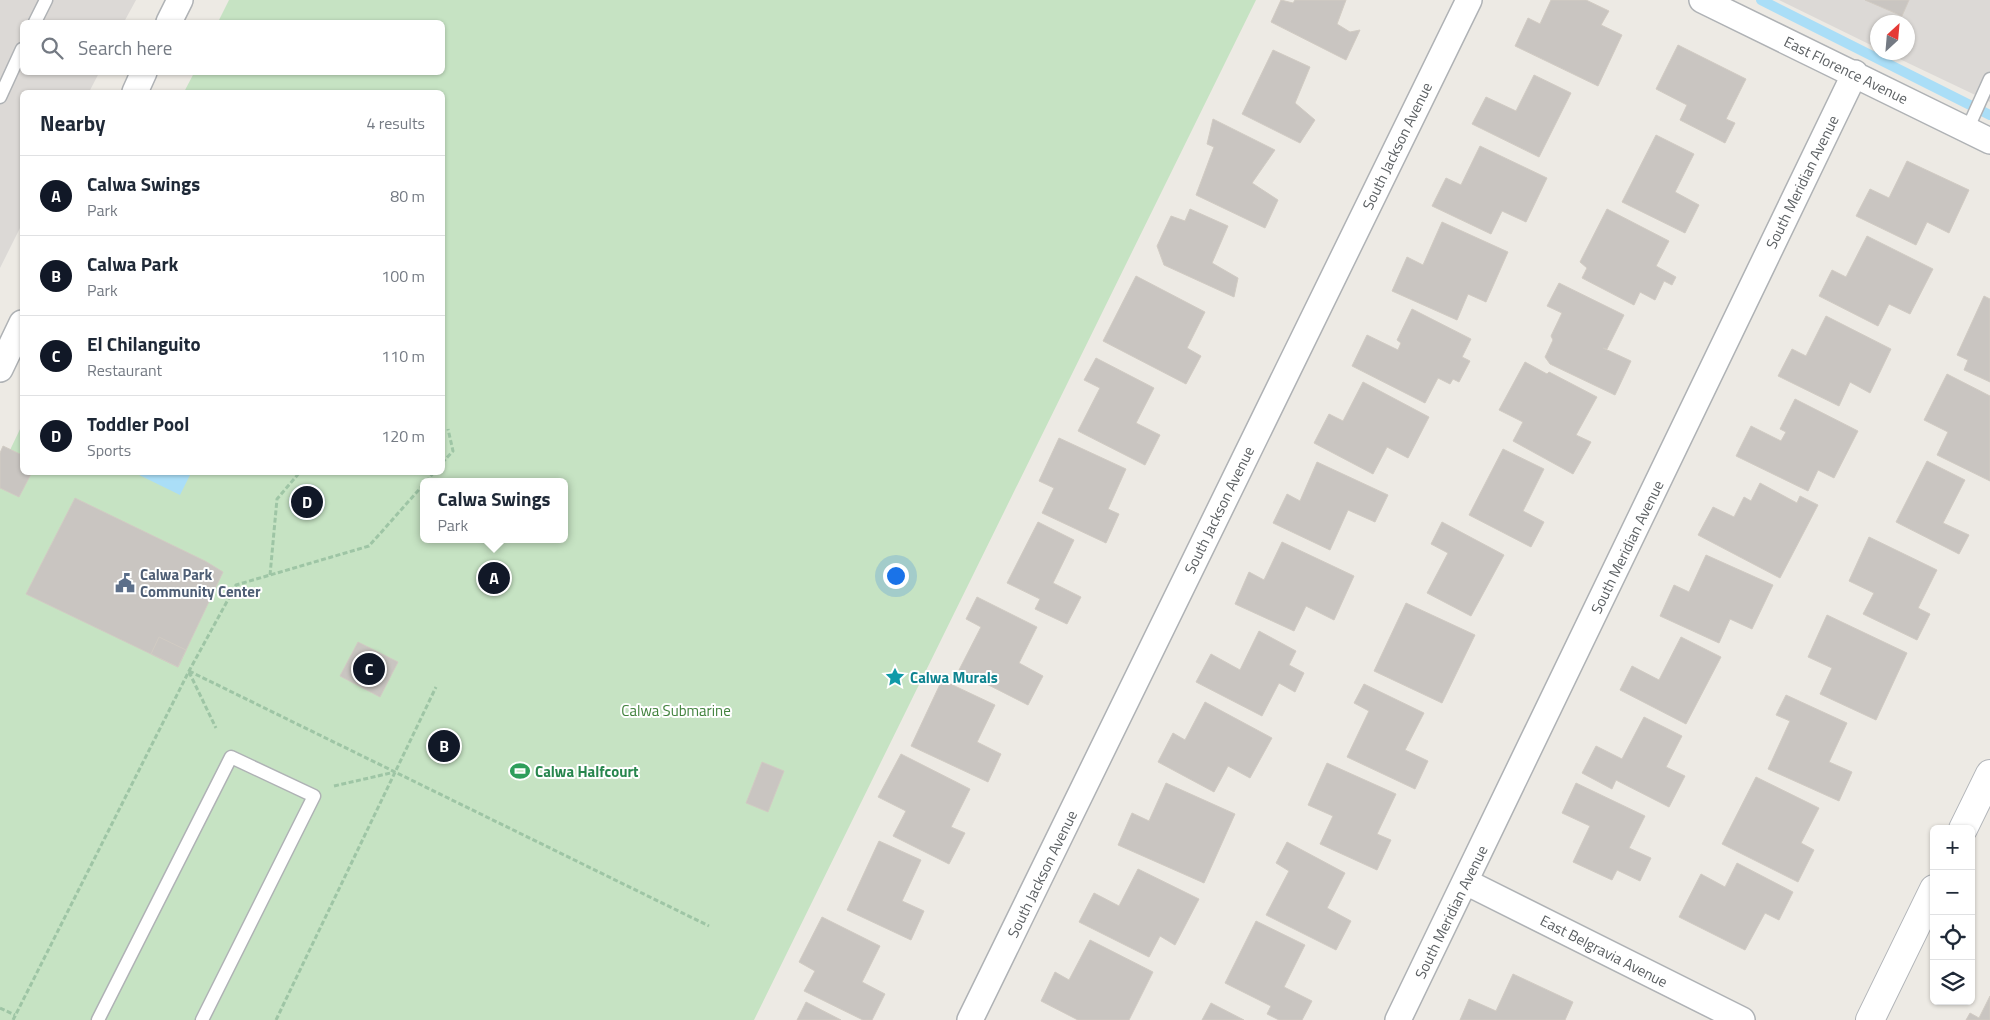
<!DOCTYPE html>
<meta charset="utf-8">
<style>
:root{--surface:#fff;--page:#f2f2f3;--text:#1f2937;--muted:#747a83;--line:#e0e1e3;--accent:#111827}
body{margin:0;font-family:"Titillium Web",sans-serif;background:var(--page);color:var(--text)}
.controls{position:absolute;right:15px;bottom:15px;display:grid;overflow:hidden;border-radius:8px;box-shadow:0 1px 4px #0004}
.controls button{width:45px;height:45px;display:grid;place-items:center;padding:0;border:0;border-bottom:1px solid var(--line);background:var(--surface);color:var(--text);font:25px sans-serif}
.compass{position:absolute;left:1870px;top:15px;width:45px;height:45px;border-radius:50%;background:var(--surface);box-shadow:0 1px 4px #0004;rotate:26deg}
.you{position:absolute;left:895px;top:575px;width:18px;height:18px;margin:-12px;border:4px solid #fff;border-radius:50%;background:#1a73e8;box-shadow:0 0 0 8px #1a73e833}
.badge{display:grid;place-items:center;width:32px;height:32px;border-radius:50%;background:var(--accent);color:#fff;font-size:16px;font-weight:700}
.pin{position:absolute;translate:-50% -50%;border:2px solid #fff;box-shadow:0 1px 5px #0006}
.popup{position:absolute;left:420px;top:478px;width:148px;height:65px;box-sizing:border-box;display:grid;place-content:center;border-radius:8px;background:var(--surface);filter:drop-shadow(0 1px 4px #0005);font-size:16px;white-space:nowrap;color:var(--muted)}
.popup b{font-size:19px;color:var(--text)}
.popup::after{content:'';position:absolute;left:50%;top:100%;margin-left:-10px;border:10px solid transparent;border-top-color:var(--surface)}
.list{margin:0;padding:0;list-style:none}
h2{display:flex;justify-content:space-between;align-items:center;height:65px;margin:0;padding:0 20px;font-size:21px}
h2 small{font-size:16px;font-weight:400;color:var(--muted)}
.list li{display:grid;grid-template-columns:32px 1fr auto;gap:15px;align-items:center;box-sizing:border-box;height:80px;padding:0 20px;border-top:1px solid var(--line)}
.list b{display:block;font-size:19px;white-space:nowrap}
.list p{margin:0;font-size:16px;white-space:nowrap;color:var(--muted)}
.list em{font-size:16px;font-style:normal;color:var(--muted)}
.icon{flex:none;width:28px;height:28px;fill:none;stroke:currentColor;stroke-width:2;stroke-linecap:round;stroke-linejoin:round}
.map{position:relative;flex:none;width:1990px;height:1020px;overflow:hidden}
.search{position:absolute;background:var(--surface);box-shadow:0 1px 4px #0004;left:20px;top:20px;width:425px;height:55px;display:flex;align-items:center;gap:12px;box-sizing:border-box;padding:0 18px;border-radius:8px;color:var(--muted);font-size:19px}
.panel{position:absolute;background:var(--surface);box-shadow:0 1px 4px #0004;left:20px;top:90px;width:425px;height:385px;border-radius:8px}
.map>svg:first-child{display:block}
.industrial{fill:#dcd9d6}
.green{fill:#c6e3c3;fill-rule:evenodd}
.water{fill:#aadef7}
.lines{fill:none;stroke-linecap:round;stroke-linejoin:round}
.stream{stroke:#aadef7;stroke-width:10}
.building{fill:#c9c5c1;stroke:#d1cbc3}
.service-casing{stroke:#afb2b5;stroke-width:15}
.minor-casing{stroke:#afb2b5;stroke-width:28}
.secondary-casing{stroke:#b1b4b8;stroke-width:30}
.path{stroke:#9ec5a5;stroke-width:3;stroke-dasharray:5 2.5;stroke-linecap:butt}
.service{stroke:#fff;stroke-width:12}
.minor{stroke:#fff;stroke-width:25}
.secondary{stroke:#fff;stroke-width:28}
.labels{text-anchor:middle;dominant-baseline:central;stroke-width:4;stroke-linejoin:round;paint-order:stroke}
.street-label{font-size:15px;fill:#5c6063;stroke:#fff}
.service-label{font-size:15px;font-weight:bold;fill:#4e5e75;stroke:#fff;text-anchor:start}
.culture-label{font-size:15px;font-weight:bold;fill:#0d838f;stroke:#fff;text-anchor:start}
.park-label{font-size:15px;fill:#41823d;stroke:#fff}
.leisure-label{font-size:15px;font-weight:bold;fill:#27864d;stroke:#fff;text-anchor:start}
</style>
<div class="map">
<svg width="1990" height="1020" viewBox="0 0 1990 1020">
<rect width="100%" height="100%" fill="#edeae4"/>
<!-- industrial -->
<path class="industrial" d="M0 0H136L124 22H22V72L99 73 89 92H22V224L0 268Z
M1779 0H1990V102L1887 53 1908 52V22H1878L1877 48Z"/>
<!-- green -->
<path class="green" d="M229 0H1256L754 1020H0V471L22 425V472H442V92H184L194 73 442 72V22H218ZM424 482H564V539H424Z"/>
<!-- water -->
<path class="water" d="M135 473H191L180 495Z
M289 502a18 18 0 1 1 36 0a18 18 0 1 1-36 0Z"/>
<g class="lines">
<!-- stream -->
<path class="stream" d="M1761 0 1990 115"/>
</g>
<!-- building -->
<path class="building" d="M1281 0 1293 3 1295 0H1346L1337 24 1350 32 1360 30 1346 60 1271 22Z
M1551 0H1586L1609 11 1601 25 1622 35 1598 86 1515 46 1528 18 1540 24Z
M1865 0H1909L1902 16Z
M1678 45 1746 79 1726 119 1735 123 1725 143 1680 120 1687 105 1656 89Z
M1273 50 1310 67 1295 103 1315 120 1300 143 1242 114Z
M1534 75 1571 93 1539 157 1472 124 1486 97 1516 111Z
M1213 119 1275 150 1252 183 1278 200 1265 228 1196 195 1214 147 1207 144Z
M1656 135 1694 154 1675 192 1699 205 1685 233 1622 202Z
M1480 146 1547 178 1526 222 1502 211 1491 234 1432 206 1446 178 1461 185Z
M1907 161 1969 190 1949 233 1927 222 1916 245 1856 216 1870 189 1889 198Z
M1190 209 1228 226 1212 263 1238 278 1234 297 1164 265 1157 246 1171 216 1185 221Z
M1607 209 1669 241 1656 266 1676 277 1672 285 1664 281 1655 300 1640 292 1634 305 1582 278 1587 268 1580 262Z
M1442 222 1508 252 1486 302 1468 294 1457 320 1392 291 1407 257 1423 265Z
M1867 236 1933 269 1910 314 1889 304 1878 326 1819 296 1832 270 1846 277Z
M1136 276 1205 312 1187 348 1201 356 1186 384 1103 341Z
M1559 283 1624 315 1607 349 1603 348 1631 361 1615 395 1550 364 1545 357 1553 340 1551 336 1562 313 1547 306Z
M1984 296 1990 299V382L1964 370 1968 360 1957 355Z
M1412 309 1471 339 1462 357 1470 361 1459 382 1453 379 1450 384 1438 378 1425 403 1352 366 1367 335 1398 350 1401 343 1397 340Z
M1826 316 1891 349 1870 393 1850 382 1839 406 1778 376 1792 349 1806 356Z
M1096 358 1154 388 1136 423 1160 435 1145 465 1078 431 1100 388 1084 380Z
M1525 362 1547 374 1549 372 1597 397 1576 435 1591 442 1573 474 1513 441 1523 422 1499 410Z
M1947 374 1990 396V481L1937 455 1948 432 1924 420Z
M1363 382 1429 417 1408 458 1387 447 1373 474 1314 443 1329 414 1343 421Z
M1795 399 1858 431 1834 478 1818 470 1808 491 1736 456 1751 426 1781 441 1786 432 1780 429Z
M1059 438 1126 469 1108 509 1119 514 1106 543 1042 513 1054 488 1039 481Z
M3 446 22 455V472H32L19 497 0 488V453Z
M1503 449 1544 469 1523 511 1544 522 1531 547 1469 515Z
M1927 461 1965 480 1943 523 1969 535 1959 554 1896 522Z
M1317 462 1388 495 1375 522 1348 510 1330 550 1273 523 1287 494 1300 501Z
M1760 483 1797 503 1800 496 1818 505 1780 578 1698 535 1713 507 1734 517 1744 497 1751 501Z
M75 498 205 561 223 572 178 667 26 594Z
M1038 522 1074 540 1053 583 1081 597 1067 624 1035 609 1040 599 1007 583Z
M1442 522 1504 555 1471 616 1427 593 1448 553 1431 544Z
M1869 537 1937 570 1918 608 1930 614 1917 640 1863 614 1874 593 1849 581Z
M1282 542 1354 576 1334 620 1306 606 1294 631 1235 604 1249 572 1264 580Z
M1706 555 1773 585 1752 629 1730 619 1719 643 1660 616 1674 585 1689 592Z
M977 597 1037 627 1019 663 1043 676 1028 705 959 670 981 627 966 619Z
M1406 603 1475 635 1442 703 1374 671Z
M1827 615 1907 653 1876 720 1820 694 1832 668 1808 657Z
M1259 631 1296 651 1289 665 1304 673 1295 692 1279 683 1262 716 1196 682 1211 654 1240 670Z
M159 637 186 650 178 667 151 654Z
M1681 637 1721 657 1686 724 1620 690 1632 666 1659 680Z
M358 642 398 662 380 697 340 676Z
M942 680 995 705 977 742 1001 754 988 782 911 746Z
M1364 684 1424 713 1405 750 1428 761 1415 789 1347 757 1369 711 1354 703Z
M1786 695 1847 723 1829 762 1852 772 1839 801 1768 769 1790 721 1776 715Z
M1205 702 1272 738 1250 778 1228 766 1214 792 1158 762 1173 733 1185 740Z
M1644 717 1682 736 1666 767 1685 776 1669 807 1616 780 1612 789 1582 773 1596 746 1622 759Z
M901 754 970 789 951 827 965 833 949 864 893 836 906 811 878 797Z
M762 762 784 771 768 812 746 803Z
M1327 763 1396 794 1377 834 1391 840 1377 870 1320 844 1333 816 1308 805Z
M1756 777 1819 808 1801 843 1814 850 1798 882 1722 844Z
M1166 783 1235 814 1204 883 1118 845 1132 813 1149 821Z
M1576 783 1645 816 1629 848 1651 858 1640 881 1617 870 1612 880 1573 862 1590 826 1562 813Z
M879 841 921 860 902 901 924 911 911 940 847 910Z
M1287 842 1345 873 1327 908 1351 921 1336 950 1266 915 1289 871 1276 863Z
M1737 863 1793 892 1779 920 1765 913 1745 950 1679 917 1701 874 1725 887Z
M1138 869 1199 899 1175 945 1160 936 1149 957 1079 922 1094 893 1119 906Z
M822 917 880 946 862 982 885 994 872 1020H863L804 991 815 971 799 962Z
M1256 921 1305 945 1284 987 1312 1001 1302 1020H1279L1267 1014 1271 1006 1225 983Z
M1090 940 1153 972 1129 1020H1078L1041 1001 1055 972 1069 980Z
M1513 974 1573 1002 1565 1020H1460L1469 999 1496 1011Z
M1990 996V1020H1966L1970 1013 1979 1018Z
M806 1002 841 1020H797Z
M1211 1003 1244 1020H1202Z"/>
<g class="lines">
<defs>
<path id="service" d="M35 22 46 0
M0 97 22 49
M1967 130 1990 79
M98 1020 231 757 314 796 202 1020"/>
<path id="minor" d="M1702 0 1990 141
M169 22 180 0
M135 92 144 72
M0 369 22 323
M1466 882 1742 1020
M970 1020 1469 0
M1398 1020 1855 73"/>
<path id="secondary" d="M1963 829 1990 774
M1870 1020 1934 889"/>
</defs>
<!-- service casing -->
<use href="#service" class="service-casing"/>
<!-- minor casing -->
<use href="#minor" class="minor-casing"/>
<!-- secondary casing -->
<use href="#secondary" class="secondary-casing"/>
<!-- path -->
<path class="path" d="M442 463 453 451 448 429
M426 482 434 472
M270 575 277 499 300 472
M189 671 709 926
M189 672 216 728
M334 786 395 772
M0 1008 15 1015
M13 1020 189 671 236 585 369 546 424 484
M276 1020 436 687"/>
<!-- service -->
<use href="#service" class="service"/>
<!-- minor -->
<use href="#minor" class="minor"/>
<!-- secondary -->
<use href="#secondary" class="secondary"/>
</g>
<!-- icons -->
<defs>
<symbol id="civic-bare" viewBox="-9 -9 18 18"><path d="M-.6-6.5H3V-4.5H.6V-3L4-1V1h2V6H-6V1h2V-1L-.6-3ZM-1.2 2.5V6h2.4V2.5Z" fill="#5c6f8a" stroke="#fff" stroke-width="2.5" paint-order="stroke"/></symbol>
<symbol id="sight-bare" viewBox="-9 -9 18 18"><path d="M0-6L1.8-2.2L6-1.7L2.9 1.2L3.7 5.4L0 3.3L-3.7 5.4L-2.9 1.2L-6-1.7L-1.8-2.2Z" fill="#0f9aa8" stroke="#fff" stroke-width="2.5" paint-order="stroke"/></symbol>
<symbol id="stadium-bare" viewBox="-9 -9 18 18"><path d="M0-5a6.5 5 0 1 0 0 10a6.5 5 0 1 0 0-10ZM-3.5-1.8h7v3.6h-7Z" fill="#2e9e5b" stroke="#fff" stroke-width="2.5" paint-order="stroke"/></symbol>
</defs>
<g fill-rule="evenodd">
<use href="#civic-bare" x="111" y="569" width="28" height="28"/>
<use href="#sight-bare" x="881" y="663" width="28" height="28"/>
<use href="#stadium-bare" x="506" y="757" width="28" height="28"/>
</g>
<g class="labels">
<!-- street labels -->
<g class="street-label">
<text transform="translate(1846 70) rotate(26)">East Florence Avenue</text>
<text transform="translate(1397 146) rotate(-64)">South Jackson Avenue</text>
<text transform="translate(1802 182) rotate(-64)">South Meridian Avenue</text>
<text transform="translate(1219 510) rotate(-64)">South Jackson Avenue</text>
<text transform="translate(1627 547) rotate(-64)">South Meridian Avenue</text>
<text transform="translate(1042 874) rotate(-64)">South Jackson Avenue</text>
<text transform="translate(1451 912) rotate(-64)">South Meridian Avenue</text>
<text transform="translate(1604 951) rotate(27)">East Belgravia Avenue</text>
</g>
<!-- service labels -->
<g class="service-label">
<text x="140" y="574">Calwa Park<tspan x="140" dy="17">Community Center</tspan></text>
</g>
<!-- culture labels -->
<g class="culture-label">
<text x="910" y="677">Calwa Murals</text>
</g>
<!-- park labels -->
<g class="park-label">
<text x="676" y="710">Calwa Submarine</text>
</g>
<!-- leisure labels -->
<g class="leisure-label">
<text x="535" y="771">Calwa Halfcourt</text>
</g>
</g>
</svg>
<div class="controls">
<button>+</button>
<button>−</button>
<button><svg class="icon" aria-label="locate" viewBox="0 0 24 24"><circle cx="12" cy="12" r="6"/><path d="M12 2v4M12 18v4M2 12h4M18 12h4"/></svg></button>
<button><svg class="icon" aria-label="layers" viewBox="0 0 24 24"><path d="M12 4l9 5-9 5-9-5zM3 14l9 5 9-5"/></svg></button>
</div>
<svg class="compass" viewBox="-18 -18 36 36"><path d="M0-13l5 13h-10z" fill="#e53935"/><path d="M0 13l5-13h-10z" fill="#747a83"/></svg>
<div class="you"></div>
<div class="pin badge" style="left:494px;top:578px">A</div>
<div class="popup"><b>Calwa Swings</b>Park</div>
<div class="pin badge" style="left:444px;top:746px">B</div>
<div class="pin badge" style="left:369px;top:669px">C</div>
<div class="pin badge" style="left:307px;top:502px">D</div>
<div class="search"><svg class="icon" aria-label="search" viewBox="0 0 24 24"><circle cx="10" cy="10" r="6"/><path d="M15 15l6 6"/></svg>Search here</div>
<section class="panel">
<h2>Nearby<small>4 results</small></h2>
<ul class="list">
<li><span class="badge">A</span><div><b>Calwa Swings</b><p>Park</p></div><em>80 m</em></li>
<li><span class="badge">B</span><div><b>Calwa Park</b><p>Park</p></div><em>100 m</em></li>
<li><span class="badge">C</span><div><b>El Chilanguito</b><p>Restaurant</p></div><em>110 m</em></li>
<li><span class="badge">D</span><div><b>Toddler Pool</b><p>Sports</p></div><em>120 m</em></li>
</ul>
</section>
</div>
